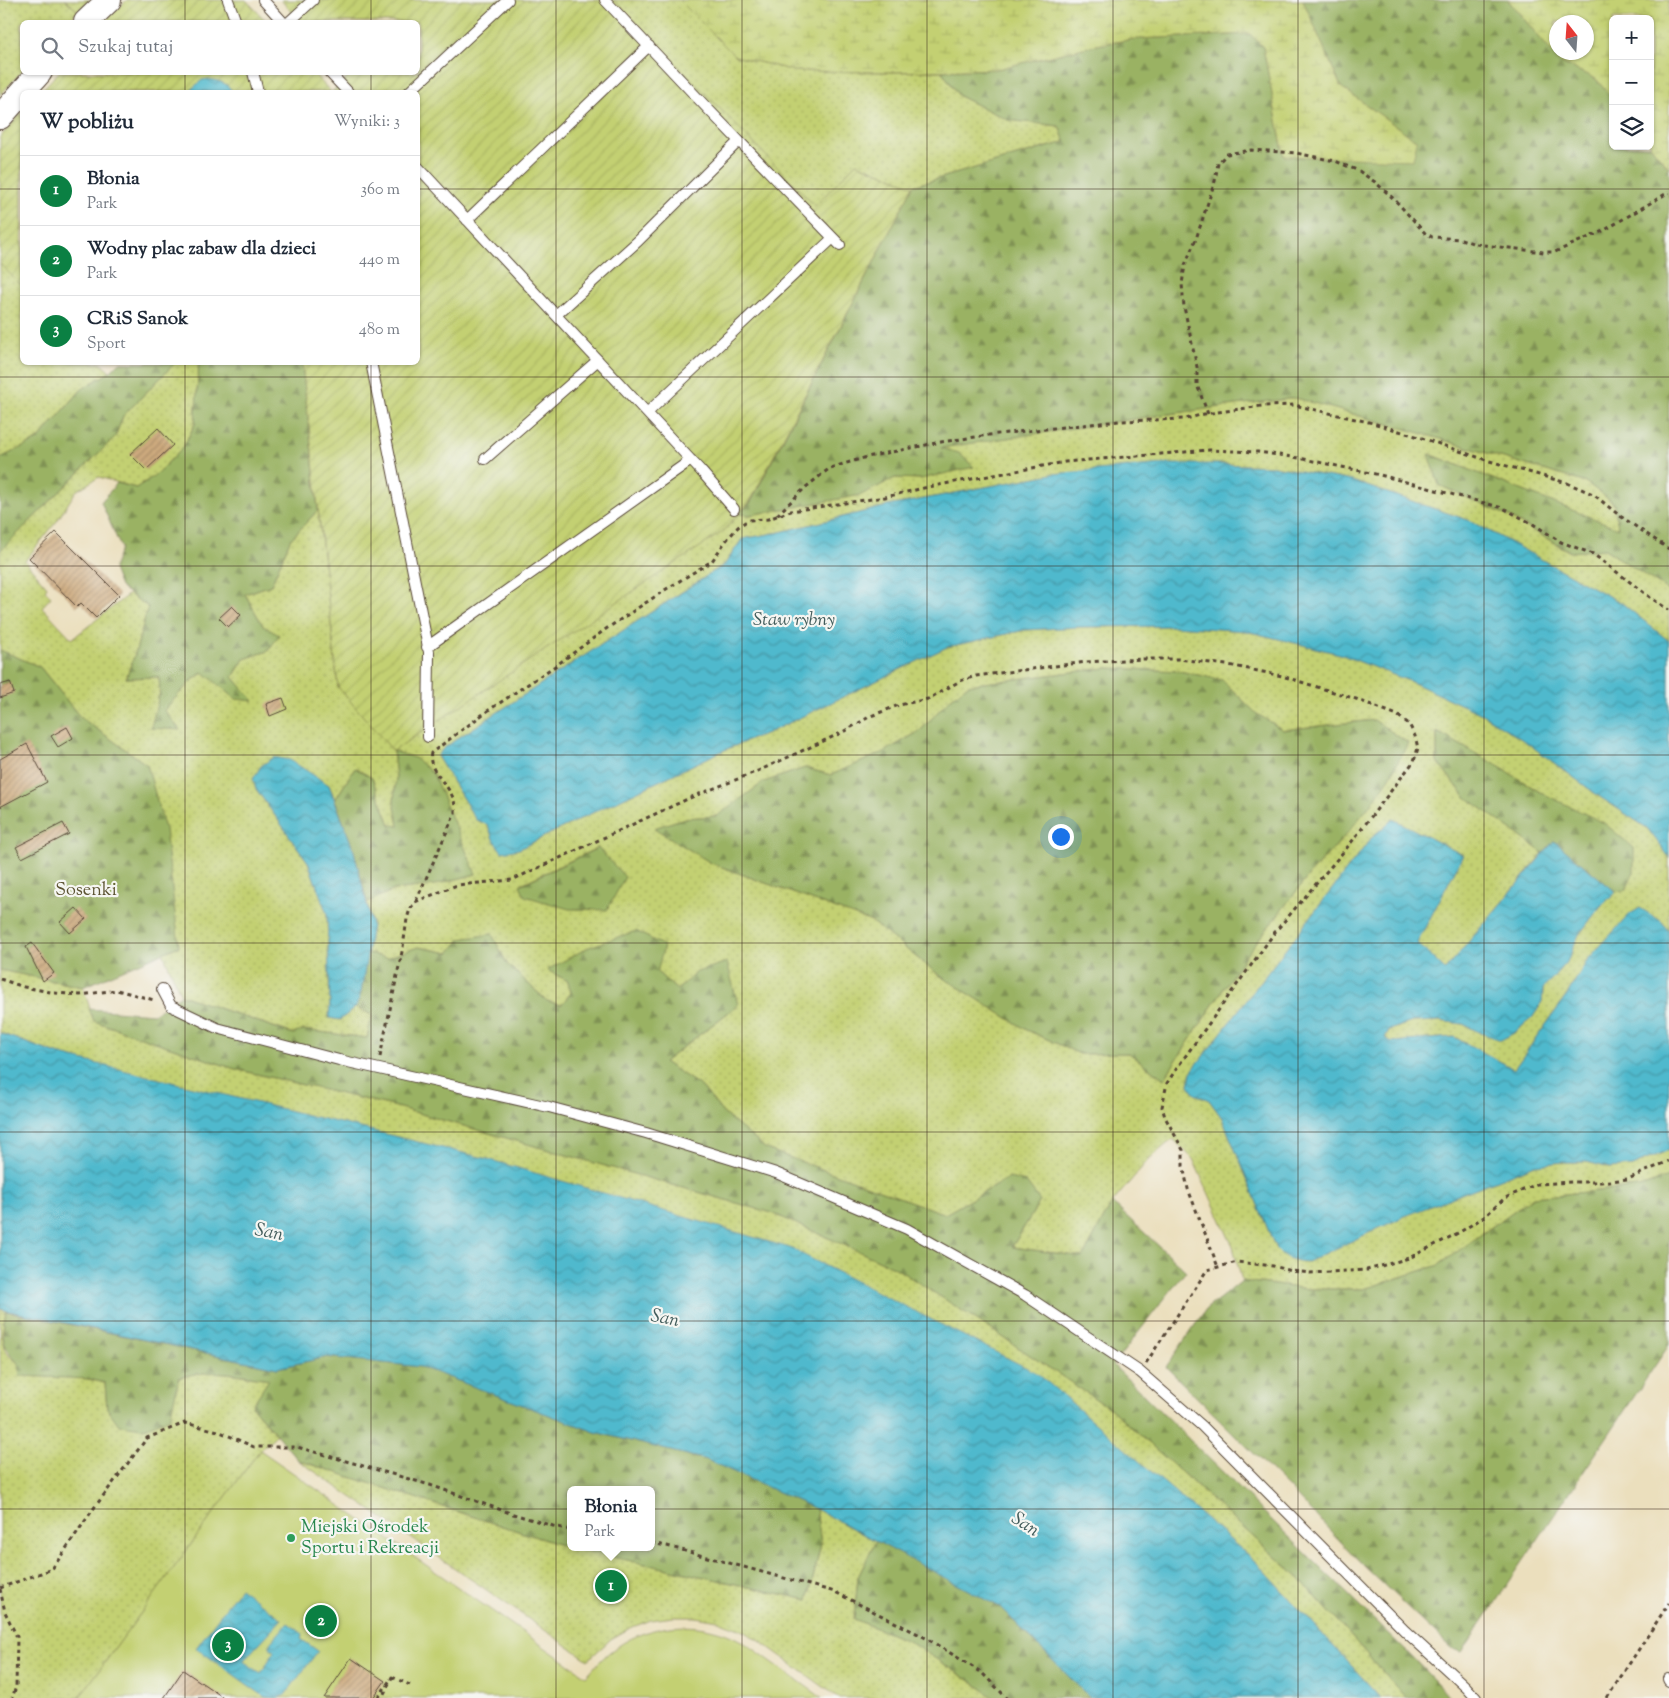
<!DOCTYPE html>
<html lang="pl">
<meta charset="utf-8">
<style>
:root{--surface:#fff;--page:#f2f2f3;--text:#1f2937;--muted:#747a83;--line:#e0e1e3;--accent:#0b8043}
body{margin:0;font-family:"Sorts Mill Goudy",serif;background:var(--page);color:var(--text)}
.controls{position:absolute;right:15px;top:15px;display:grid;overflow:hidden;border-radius:8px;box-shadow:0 1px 4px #0004}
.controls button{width:45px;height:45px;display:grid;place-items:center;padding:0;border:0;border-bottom:1px solid var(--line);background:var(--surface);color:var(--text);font:25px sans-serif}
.compass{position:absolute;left:1549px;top:15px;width:45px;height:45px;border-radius:50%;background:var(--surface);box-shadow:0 1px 4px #0004;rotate:343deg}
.you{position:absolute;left:1060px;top:836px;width:18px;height:18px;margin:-12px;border:4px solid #fff;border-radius:50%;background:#1a73e8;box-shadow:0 0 0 8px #1a73e833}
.badge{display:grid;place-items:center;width:32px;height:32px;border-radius:50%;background:var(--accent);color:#fff;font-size:16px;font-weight:700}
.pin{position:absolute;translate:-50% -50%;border:2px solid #fff;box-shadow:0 1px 5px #0006}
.popup{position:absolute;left:567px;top:1486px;width:88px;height:65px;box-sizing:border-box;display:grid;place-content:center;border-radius:8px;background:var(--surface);filter:drop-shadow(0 1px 4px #0005);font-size:16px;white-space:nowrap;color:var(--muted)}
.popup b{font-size:19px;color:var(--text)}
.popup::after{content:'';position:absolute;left:50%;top:100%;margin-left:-10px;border:10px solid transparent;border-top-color:var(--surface)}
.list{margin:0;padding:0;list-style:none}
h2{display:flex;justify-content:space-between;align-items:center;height:65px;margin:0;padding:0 20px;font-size:21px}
h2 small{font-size:16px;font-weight:400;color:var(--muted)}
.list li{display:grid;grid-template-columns:32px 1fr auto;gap:15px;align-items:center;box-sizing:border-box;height:70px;padding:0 20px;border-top:1px solid var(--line)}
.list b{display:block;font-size:19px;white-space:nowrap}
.list p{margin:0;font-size:16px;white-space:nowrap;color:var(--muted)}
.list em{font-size:16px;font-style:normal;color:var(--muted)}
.icon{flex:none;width:28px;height:28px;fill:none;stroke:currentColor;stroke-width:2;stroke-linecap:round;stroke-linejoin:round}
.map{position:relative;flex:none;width:1669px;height:1698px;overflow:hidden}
.search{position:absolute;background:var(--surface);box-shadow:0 1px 4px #0004;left:20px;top:20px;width:400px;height:55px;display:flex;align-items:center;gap:12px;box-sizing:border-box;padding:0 18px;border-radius:8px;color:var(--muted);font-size:19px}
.panel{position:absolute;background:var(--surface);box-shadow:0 1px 4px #0004;left:20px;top:90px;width:400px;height:275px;border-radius:8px}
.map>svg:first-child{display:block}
.grass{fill:url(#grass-dots);stroke:#7f7d48;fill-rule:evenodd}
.forest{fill:url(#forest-firs);stroke:#6a6e41;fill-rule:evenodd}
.wetland{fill:url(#wetland-marsh);stroke:#7f7d48;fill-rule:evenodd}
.garden{fill:url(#garden-furrows);stroke:#7f7d48}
.pitch{fill:#c3d072;stroke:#7f7d48}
.water{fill:url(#water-waves);stroke:#467276}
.building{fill:url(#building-hatch)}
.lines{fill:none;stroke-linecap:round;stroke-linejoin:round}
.service-casing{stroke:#554536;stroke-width:12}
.tertiary-casing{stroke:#554536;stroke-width:26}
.path{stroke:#554536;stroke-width:3;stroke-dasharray:4 4;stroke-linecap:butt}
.service{stroke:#fff;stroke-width:10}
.tertiary{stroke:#fff;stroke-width:24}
.grid{fill:none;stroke:#3b2a1e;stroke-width:1;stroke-opacity:0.55}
.leisure-dot{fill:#2e9e5b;stroke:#f6f6f2;stroke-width:2}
.labels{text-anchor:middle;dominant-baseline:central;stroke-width:4.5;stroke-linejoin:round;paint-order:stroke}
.park-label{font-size:18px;fill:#5d5433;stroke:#f6f6f2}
.leisure-label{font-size:18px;fill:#27864d;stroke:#f6f6f2;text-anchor:start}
.water-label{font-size:19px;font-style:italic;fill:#425c5b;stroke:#f6f6f2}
</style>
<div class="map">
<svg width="1669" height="1698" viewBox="0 0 1669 1698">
<defs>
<pattern id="grass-dots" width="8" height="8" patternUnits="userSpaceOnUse" patternTransform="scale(1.25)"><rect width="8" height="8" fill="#c3d072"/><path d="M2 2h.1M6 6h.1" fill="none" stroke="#a8b362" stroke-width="1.8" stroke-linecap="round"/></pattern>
<pattern id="forest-firs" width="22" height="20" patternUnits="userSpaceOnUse" patternTransform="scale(1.25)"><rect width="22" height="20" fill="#9ab264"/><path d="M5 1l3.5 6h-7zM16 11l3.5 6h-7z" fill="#7f9152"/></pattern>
<pattern id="wetland-marsh" width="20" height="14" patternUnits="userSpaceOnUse" patternTransform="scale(1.25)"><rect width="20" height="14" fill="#c3d072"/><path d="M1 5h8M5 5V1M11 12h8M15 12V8" fill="none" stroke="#a8b362"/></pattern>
<pattern id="garden-furrows" width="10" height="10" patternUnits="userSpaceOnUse" patternTransform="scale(1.25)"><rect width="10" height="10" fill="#c3d072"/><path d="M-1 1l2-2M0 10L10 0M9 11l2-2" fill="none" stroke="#a8b362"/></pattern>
<pattern id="water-waves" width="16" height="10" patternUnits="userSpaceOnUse" patternTransform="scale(1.25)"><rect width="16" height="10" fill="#50b9cd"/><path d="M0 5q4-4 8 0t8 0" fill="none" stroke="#4497a6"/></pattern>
<pattern id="building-hatch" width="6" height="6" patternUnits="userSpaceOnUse" patternTransform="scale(1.25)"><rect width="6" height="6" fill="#cdaa7e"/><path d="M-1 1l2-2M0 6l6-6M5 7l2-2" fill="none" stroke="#a88b67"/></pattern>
</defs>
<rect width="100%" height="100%" fill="#f6f6f2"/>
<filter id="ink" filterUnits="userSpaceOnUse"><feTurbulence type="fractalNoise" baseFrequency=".02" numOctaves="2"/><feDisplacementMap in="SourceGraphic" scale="10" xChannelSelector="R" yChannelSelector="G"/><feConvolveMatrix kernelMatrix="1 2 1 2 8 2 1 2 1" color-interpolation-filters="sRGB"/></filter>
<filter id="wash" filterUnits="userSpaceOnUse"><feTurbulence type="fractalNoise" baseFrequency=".0096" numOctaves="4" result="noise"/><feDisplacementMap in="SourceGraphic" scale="20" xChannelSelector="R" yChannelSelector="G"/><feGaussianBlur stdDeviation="1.12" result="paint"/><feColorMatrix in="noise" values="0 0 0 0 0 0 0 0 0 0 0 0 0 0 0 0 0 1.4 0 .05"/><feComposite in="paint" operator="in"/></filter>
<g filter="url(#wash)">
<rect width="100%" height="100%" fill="#ebdfbd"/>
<!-- grass -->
<path class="grass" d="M0 0H65L78 11 68 22H22V71L0 95Z
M614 0H679L735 56 795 71 893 72 942 71 959 96 1008 120 1059 126 1065 142 913 186 856 163 815 207Z
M0 264 22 286V362L100 363 110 372 82 389 38 440 0 458Z
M175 363H199L195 424 184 446 157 474 136 488 99 477 76 491 57 521 25 561 47 587 45 590 51 597 42 607 72 639 129 594 148 607 135 654 126 678 159 677 160 692 151 728 179 729 164 710 190 682 204 672 236 698 253 701 233 677 244 659 268 651 263 626 245 594 271 585 290 540 318 510 338 687 721 533 739 514 750 515 860 495 895 478 921 479 939 448 1147 417 1235 405 1296 398 1424 434 1587 483 1614 503 1619 529 1430 454 1439 485 1506 515 1570 552 1605 549 1669 591V641L1623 604 1471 521 1352 481 1274 466 1218 464 1052 474 888 506 780 532 742 539 725 564 458 738 443 749 437 756 476 820 488 825 493 839 519 849 594 812 722 751 772 731 947 647 1025 630 1079 627 1175 626 1246 631 1340 654 1414 683 1482 714 1526 742 1600 797 1647 828 1669 857V930L1661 921 1588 959 1565 998 1514 1069 1454 1037 1392 1042 1385 1038 1389 1030 1412 1022 1440 1021 1463 1024 1481 1033H1514L1532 1018 1542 1003 1543 989 1568 960 1578 936 1600 907 1616 892 1626 890 1540 792 1498 766 1437 732V762L1465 796 1543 853 1445 970 1417 943 1463 855 1393 819 1373 836 1191 1072 1189 1085 1195 1094 1209 1100 1222 1118 1276 1249 1307 1262 1404 1216 1535 1165 1563 1162H1587L1610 1168 1632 1166 1669 1150V1177L1640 1187 1533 1197 1439 1265 1364 1289H1308L1242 1281 1233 1247 1193 1159 1173 1139 1149 1159 1112 1203 1083 1257 1012 1247 1040 1201 1009 1178 945 1214 766 1149 723 1113 702 1087 664 1062 738 1005 697 972 677 990 657 972 548 970 568 981 571 993 561 1005 547 1001 507 964 491 934 449 953 419 947 386 958 367 953 372 925 367 902 394 890 434 885 476 874 393 751 396 777 394 802 400 827 390 825 372 778 355 768 335 800 329 785 256 789 308 862 327 914 330 1002 329 1018 340 1020 356 1007 372 1015 368 1038 303 1030 294 1034 181 995 163 953 179 946 147 765 80 717 40 667 0 650V551L115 437 123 416ZM1106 668 1179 671 1222 680 1257 714 1283 730 1374 720 1346 835 1313 870 1243 959 1164 1079 1129 1053 1080 1054 1027 1030 939 975 872 922 711 863 655 828 685 818 717 816 764 782 805 768 831 775 882 753 920 731 949 700 968 685ZM597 848 525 896 521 884Z
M0 970 83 987 94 1021 235 1069 393 1106 772 1213 894 1267 974 1318 1111 1409 1299 1578 1406 1698H1381L1257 1563 1036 1373 57 1054 0 1033Z
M0 1309 6 1311 2 1334 6 1353 18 1363 105 1383 107 1408 179 1378 196 1373 219 1372 270 1379 252 1406 276 1435 260 1450 79 1698H0Z
M298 1460 564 1546 808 1600 821 1544 816 1509 876 1541 858 1577 854 1619 908 1641 983 1689 993 1698H839L757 1639 739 1629 718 1621 696 1617H673L651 1620 630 1628 611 1639 588 1660Z"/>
<!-- forest -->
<path class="forest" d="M1303 0H1508L1560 62 1596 79 1613 99V146H1650V145L1669 168V591L1605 549 1571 552 1506 515 1439 485 1429 454 1618 528 1614 503 1587 483 1424 434 1296 398 1235 405 1147 417 941 448 959 453 974 467 921 479 895 478 861 495 750 515 739 514 751 502 913 186 1065 142 1059 126 1008 120 959 96 942 71 997 69 1096 45 1134 39 1250 34 1263 47 1284 156 1417 141 1341 87Z
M119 363H175L123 416 115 437 0 551V458L38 440 82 389 110 372Z
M199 363H302L318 510 290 540 271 585 245 594 263 626 279 635 268 651 244 659 233 677 254 701 236 699 203 672 190 682 164 710 180 730 151 728 160 692 159 677 126 678 135 654 148 607 120 587 113 569 121 548 101 502 117 483 136 488 157 474 184 446 195 424Z
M0 650 40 667 80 717 147 765 165 829 179 946 83 987 0 970Z
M1106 668 1179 671 1222 680 1257 714 1283 730 1374 720 1408 743 1390 777 1374 800 1346 835 1313 870 1243 959 1164 1079 1129 1053 1080 1054 1027 1030 939 975 872 922 711 863 654 828 685 818 717 816 764 782 805 768 831 775 882 753 920 731 949 700 968 685Z
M1437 732 1498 766 1540 792 1604 823 1634 848V872L1626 890 1616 892 1554 841 1543 853 1466 797 1437 762Z
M393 751 415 758 433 774 476 874 434 885 394 890 367 902 354 851 335 800 355 768 372 778 390 825 399 826 394 802 396 777Z
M598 848 625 877 607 910 569 909 525 896 520 885Z
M636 931 664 946 657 972 677 990 697 972 727 962 738 1005 664 1062 702 1087 723 1113 766 1149 945 1214 1009 1178 1026 1182 1040 1201 1012 1247 1083 1257 1112 1203 1186 1271 1113 1365 1407 1652 1451 1698H1406L1299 1578 1111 1409 974 1318 894 1267 772 1213 393 1106 235 1069 94 1021 89 1009 153 1014 181 995 293 1034 303 1030 367 1038 372 1015 356 1007 361 993 367 953 386 958 418 947 449 953 460 939 492 934 507 964 547 1001 561 1005 571 993 568 981 547 970 589 947Z
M1669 1177V1345L1462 1652 1451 1648 1365 1567 1289 1488 1166 1367 1206 1309 1242 1281 1308 1289H1364L1439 1265 1533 1197 1640 1187Z
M6 1311 277 1368 327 1357 421 1367 595 1432 707 1460 816 1509 821 1544 808 1600 564 1546 298 1460 252 1406 269 1379C236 1374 212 1368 179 1378L170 1418 144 1428 119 1425 107 1408 105 1383 89 1379 20 1376 18 1363C0 1345 2 1335 6 1311ZM571 1490H651V1547H571Z
M876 1541 1000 1607 1090 1698H993L983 1689 908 1641 854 1619 858 1577Z"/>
<!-- wetland -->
<path class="wetland" d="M679 0H1303L1341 87 1417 141 1413 160 1284 156 1263 47 1250 34 1134 39 1096 45 997 69 893 72 795 71 735 56Z
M1508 0H1669V168L1650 145V19H1613V99L1596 79 1560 62ZM1556 22H1586V52H1556Z"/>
<!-- garden -->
<path class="garden" d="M65 0H90L78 11Z
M127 0H246L267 22H104Z
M281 0H614L815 206 856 163 913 186 750 502 721 533 393 751 338 687 302 363 418 362V92H332L348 77 344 73 418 72V22H300Z
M59 72 313 73 331 92H40Z
M22 112V286L0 264V137Z"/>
<!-- pitch -->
<path class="pitch" d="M260 1450 586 1676C596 1666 605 1654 617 1647 651 1623 696 1620 734 1637 746 1643 758 1652 769 1660 787 1673 805 1685 822 1698H79Z"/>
<!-- water -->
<path class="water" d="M208 79C218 81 228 82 232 92H188L202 80Z
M1163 464H1218L1274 466 1352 481 1471 521 1623 604 1669 641V857L1647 828 1600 797 1526 742 1482 714 1414 683 1340 654 1246 631 1175 626 1079 627 1025 630 947 647 772 731 722 751 594 812 519 849 502 852 493 839 488 825 476 820 437 756 443 749 458 738 725 564 742 539 780 532 888 506 1052 474Z
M274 757 290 760 329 785 354 851 372 925 361 993 356 1007 340 1020 329 1018 330 1002 327 914 308 862 256 789 253 779 261 766Z
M1393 819 1463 855 1417 943 1445 970 1554 841 1616 892 1600 907 1578 936 1568 960 1543 989 1542 1003 1532 1018 1514 1033 1501 1040 1481 1033 1463 1024 1440 1021 1412 1022 1389 1030 1385 1038 1392 1042 1454 1037 1514 1069 1565 998 1588 959 1630 914 1640 908 1661 921 1669 930V1150L1632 1166 1610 1168 1587 1162H1563L1535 1165 1405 1216 1307 1262C1294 1261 1285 1259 1276 1249L1222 1118 1209 1100 1195 1094 1189 1085 1191 1072 1373 836Z
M0 1033 57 1054 484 1158 790 1248 1037 1373 1257 1563 1381 1698H1090L1000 1607 816 1509 707 1460 595 1432 421 1367 327 1357 277 1368 0 1309Z
M240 1588 282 1619 243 1661 261 1673 274 1652 270 1647V1643L288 1623 303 1634 301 1639 318 1651 285 1695 277 1698 265 1697 196 1648Z"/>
<g id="blocks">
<!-- building -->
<path class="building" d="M158 428 173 445 146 470 130 454Z
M56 532 119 595 96 618 81 603 77 607 29 558Z
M232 606 241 615 228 627 219 618Z
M10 682 14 693 0 698V685Z
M283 698 287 709 270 716 266 704Z
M67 727 73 738 58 747 51 736Z
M27 744 47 782 0 807V759Z
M63 823 69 834 22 858 16 847Z
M76 908 86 919 70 933 60 922Z
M32 943 54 973 43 981 26 947Z
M351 1658 385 1681 373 1698H324Z
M183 1670 224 1698H164Z"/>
</g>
</g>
<g filter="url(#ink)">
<use href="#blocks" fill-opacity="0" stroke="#554536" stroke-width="1"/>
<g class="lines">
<defs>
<path id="service" d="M228 0 236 22
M263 0 283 22
M605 0 708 109 840 245
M289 22 313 0
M253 72 258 92
M329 72 348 92
M409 92 508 0
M418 167 701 471 734 509
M467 220 649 46
M556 315 638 241 739 141
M371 362 429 652 428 737
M647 413 833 238
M485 459 598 360
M427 647 691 460
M162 989 171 1006 217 1028 339 1060 549 1107 646 1133 776 1173 907 1229 1025 1295 1140 1372 1202 1426 1405 1631 1466 1687 1476 1698
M1668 1679 1669 1681"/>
<path id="tertiary" d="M86 22 109 0
M0 117 40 72"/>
</defs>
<!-- service casing -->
<use href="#service" class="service-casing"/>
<!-- tertiary casing -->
<use href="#tertiary" class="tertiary-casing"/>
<!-- path -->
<path class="path" d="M1208 414 1197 385V367L1184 307 1182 284 1185 265 1196 239 1215 181 1218 163 1227 154 1251 150 1268 151 1296 153 1335 161 1359 171 1375 182 1394 199 1425 233 1432 237 1461 239 1475 244 1543 252H1555L1603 231 1669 192
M777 515 806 487 830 468 867 457 941 442 989 435 1119 421 1186 419 1204 414 1262 406 1294 405 1373 423 1419 437 1486 460 1567 483 1593 494 1620 516 1669 549
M416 901 455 813C455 809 455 804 454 801 450 784 427 772 431 753L486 712 558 664 606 629 668 588 712 561 725 542 738 527 748 520 768 519 791 511 885 497 928 487 1065 462 1209 450 1258 452 1299 458 1380 475 1503 508 1533 524 1561 542 1593 554 1651 598 1669 610
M0 979 24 987 56 993 80 995 117 990 154 1000
M380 1057 403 947 407 919 410 909 415 902 457 885 512 880 692 797 758 771 841 733 871 716 899 705 928 699 960 681 976 676 1086 662 1143 659H1178L1234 666 1282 676 1356 699 1397 715 1409 724 1415 736 1418 748 1414 761 1350 844 1275 932 1179 1065 1167 1083 1162 1107 1165 1117 1183 1150V1166L1188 1189 1218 1267
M1146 1363 1207 1270 1237 1262 1273 1266 1292 1271 1310 1273 1367 1270 1409 1258 1460 1232 1484 1217 1505 1198 1537 1184 1573 1182H1601L1628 1179 1669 1161
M651 1543 667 1546 835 1592 926 1638 981 1672 1007 1698
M0 1588 52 1569 94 1508 147 1438 185 1423 218 1431 254 1447H297L430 1485 510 1513 553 1526 571 1530
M0 1589 5 1612 17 1637 16 1687 12 1698
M392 1677 410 1685
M378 1698 392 1677 382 1698
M1607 1698 1669 1603"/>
<!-- service -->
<use href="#service" class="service"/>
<!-- tertiary -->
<use href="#tertiary" class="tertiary"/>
</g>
</g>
<!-- grid -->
<path class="grid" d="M185 0V22M371 0V22M556 0V1698M742 0V1698M927 0V1698M1113 0V1698M1298 0V1698M1484 0V1698M185 72V92M371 72V92M0 189H22M418 189H1669M185 362V1698M371 362V1698M0 377H1669M0 566H1669M0 755H1669M0 943H1669M0 1132H1669M0 1321H1669M0 1509H1669"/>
<!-- markers -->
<circle class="leisure-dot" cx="291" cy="1538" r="5"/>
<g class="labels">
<!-- park labels -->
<g class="park-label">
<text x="86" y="891">Sosenki</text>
</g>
<!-- leisure labels -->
<g class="leisure-label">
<text x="301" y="1528">Miejski Ośrodek<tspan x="301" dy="21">Sportu i Rekreacji</tspan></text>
</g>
<!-- water labels -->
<g class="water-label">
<text x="794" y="620">Staw rybny</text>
<text transform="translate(269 1233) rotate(12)">San</text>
<text transform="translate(665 1319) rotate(12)">San</text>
<text transform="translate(1025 1525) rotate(34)">San</text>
</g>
</g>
</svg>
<div class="controls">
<button>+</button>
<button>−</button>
<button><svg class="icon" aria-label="layers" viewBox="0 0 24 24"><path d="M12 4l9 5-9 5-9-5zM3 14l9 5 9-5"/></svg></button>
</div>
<svg class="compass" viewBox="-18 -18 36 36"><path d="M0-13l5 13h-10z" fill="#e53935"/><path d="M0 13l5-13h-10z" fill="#747a83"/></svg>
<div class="you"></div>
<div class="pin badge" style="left:611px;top:1586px">1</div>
<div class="popup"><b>Błonia</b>Park</div>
<div class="pin badge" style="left:321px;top:1621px">2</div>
<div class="pin badge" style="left:228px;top:1645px">3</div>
<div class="search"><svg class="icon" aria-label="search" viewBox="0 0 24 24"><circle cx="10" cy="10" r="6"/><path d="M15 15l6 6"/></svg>Szukaj tutaj</div>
<section class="panel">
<h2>W pobliżu<small>Wyniki: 3</small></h2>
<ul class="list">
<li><span class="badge">1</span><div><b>Błonia</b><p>Park</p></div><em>360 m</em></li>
<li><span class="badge">2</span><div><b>Wodny plac zabaw dla dzieci</b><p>Park</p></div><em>440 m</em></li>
<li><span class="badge">3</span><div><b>CRiS Sanok</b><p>Sport</p></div><em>480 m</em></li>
</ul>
</section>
</div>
